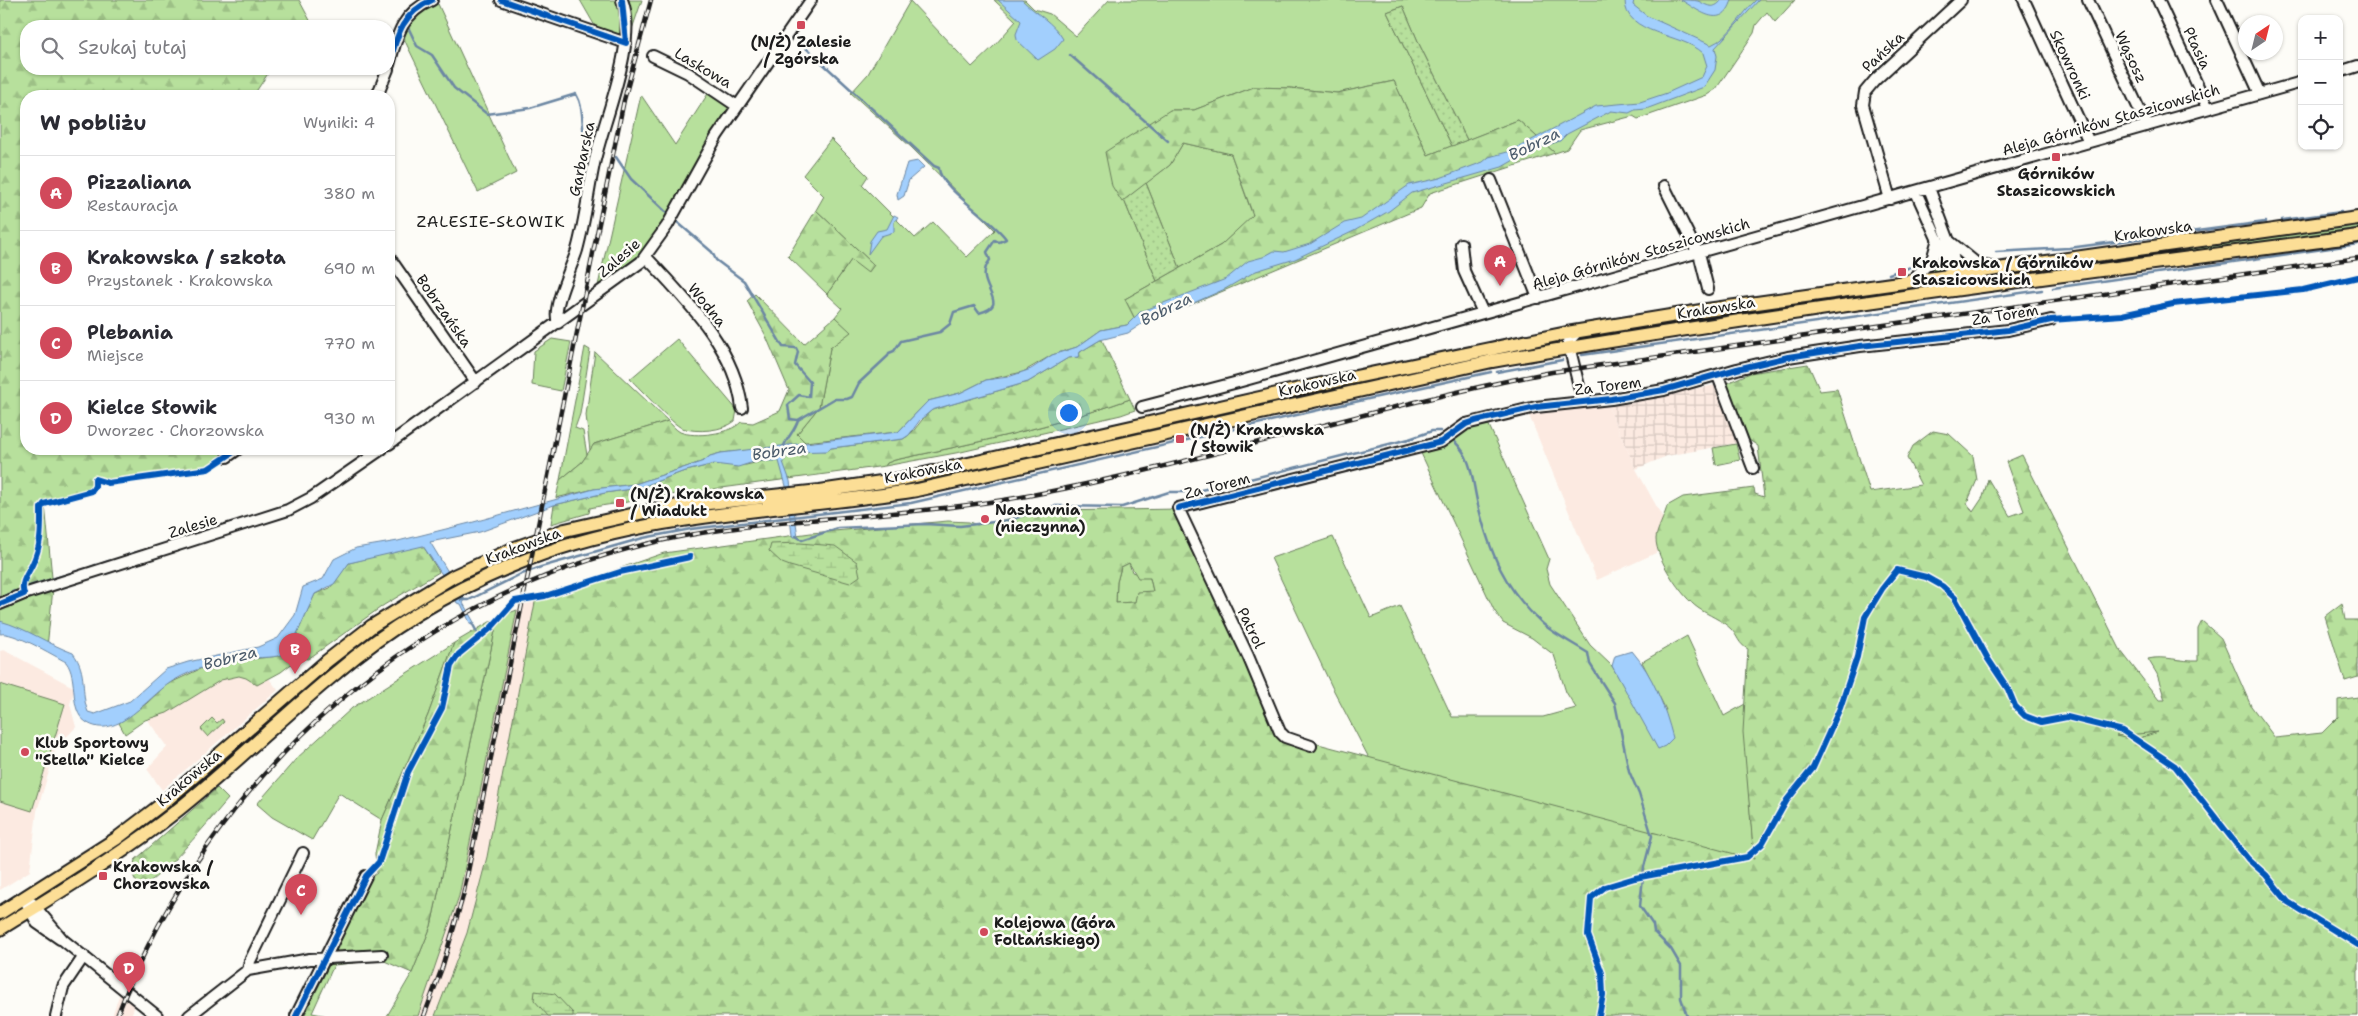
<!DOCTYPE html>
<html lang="pl">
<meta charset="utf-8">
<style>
:root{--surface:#fff;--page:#f7f7f7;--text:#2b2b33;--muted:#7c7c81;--line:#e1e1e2;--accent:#d1495b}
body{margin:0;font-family:"Shantell Sans",sans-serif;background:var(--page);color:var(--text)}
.controls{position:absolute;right:15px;top:15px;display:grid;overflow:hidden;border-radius:10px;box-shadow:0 1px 4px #0004}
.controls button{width:45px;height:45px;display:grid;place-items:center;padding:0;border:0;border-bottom:1px solid var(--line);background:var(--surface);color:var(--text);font:25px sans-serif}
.compass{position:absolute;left:2238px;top:15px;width:45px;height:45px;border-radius:50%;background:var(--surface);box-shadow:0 1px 4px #0004;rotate:35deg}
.you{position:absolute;left:1068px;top:412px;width:18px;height:18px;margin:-12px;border:4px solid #fff;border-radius:50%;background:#1a73e8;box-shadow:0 0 0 8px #1a73e833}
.badge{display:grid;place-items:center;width:32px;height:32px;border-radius:50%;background:var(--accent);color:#fff;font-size:16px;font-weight:700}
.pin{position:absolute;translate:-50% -41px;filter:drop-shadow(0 1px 2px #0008)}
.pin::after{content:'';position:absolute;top:26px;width:18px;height:15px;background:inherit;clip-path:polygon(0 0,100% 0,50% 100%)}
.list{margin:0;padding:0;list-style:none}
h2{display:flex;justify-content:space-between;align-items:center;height:65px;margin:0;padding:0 20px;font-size:21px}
h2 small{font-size:16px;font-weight:400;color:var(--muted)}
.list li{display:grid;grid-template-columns:32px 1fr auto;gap:15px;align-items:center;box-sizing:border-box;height:75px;padding:0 20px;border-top:1px solid var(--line)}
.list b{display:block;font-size:19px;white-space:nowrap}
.list p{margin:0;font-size:16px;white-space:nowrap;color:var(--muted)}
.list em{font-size:16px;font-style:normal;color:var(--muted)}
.icon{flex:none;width:28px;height:28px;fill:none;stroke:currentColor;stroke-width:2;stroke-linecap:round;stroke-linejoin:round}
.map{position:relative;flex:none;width:2358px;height:1016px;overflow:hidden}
.search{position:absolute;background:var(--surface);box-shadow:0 1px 4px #0004;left:20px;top:20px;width:375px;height:55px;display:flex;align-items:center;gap:12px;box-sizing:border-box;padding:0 18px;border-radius:20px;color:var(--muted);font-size:19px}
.panel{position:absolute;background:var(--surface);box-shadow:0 1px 4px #0004;left:20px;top:90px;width:375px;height:365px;border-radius:20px}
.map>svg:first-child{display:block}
.built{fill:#fceae1}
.industrial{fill:url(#industrial-grid)}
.grass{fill:#b7e09c;stroke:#6a7e5c}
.forest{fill:url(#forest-firs);stroke:#6a7e5c;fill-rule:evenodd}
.wetland{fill:url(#wetland-marsh);stroke:#6a7e5c}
.park{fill:url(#park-dots);stroke:#6a7e5c}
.water{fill:#a2cffd;stroke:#6c87a3}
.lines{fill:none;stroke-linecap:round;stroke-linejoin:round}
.stream{stroke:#6c87a3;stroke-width:2.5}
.minor-casing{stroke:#1c1c1c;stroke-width:14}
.major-casing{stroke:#1c1c1c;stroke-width:16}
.minor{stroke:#fdfcf7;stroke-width:10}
.major{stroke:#fcde96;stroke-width:12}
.rail-casing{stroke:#1c1c1c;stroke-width:4.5}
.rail{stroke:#fdfcf7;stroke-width:2.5;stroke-dasharray:8;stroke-linecap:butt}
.cycleway-casing{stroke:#fdfcf7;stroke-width:9}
.cycleway{stroke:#0057b8;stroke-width:6}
.poi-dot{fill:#d1495b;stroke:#fdfcf7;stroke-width:2}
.labels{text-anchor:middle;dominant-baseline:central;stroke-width:5;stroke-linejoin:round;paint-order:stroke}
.poi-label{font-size:15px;font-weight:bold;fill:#1c1c1c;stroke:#fdfcf7;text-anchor:start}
.street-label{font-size:15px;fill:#1c1c1c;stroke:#fdfcf7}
.water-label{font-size:16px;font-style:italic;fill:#4b5b6b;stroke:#fdfcf7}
.neighbourhood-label{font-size:16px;letter-spacing:1px;fill:#1c1c1c;stroke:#fdfcf7}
</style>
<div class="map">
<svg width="2358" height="1016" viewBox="0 0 2358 1016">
<defs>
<pattern id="industrial-grid" width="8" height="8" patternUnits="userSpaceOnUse" patternTransform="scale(1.25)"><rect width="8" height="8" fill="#fceae1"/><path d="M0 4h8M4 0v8" fill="none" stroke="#d7c8c0"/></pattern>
<pattern id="forest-firs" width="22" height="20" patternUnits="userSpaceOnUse" patternTransform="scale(1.25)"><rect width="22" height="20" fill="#b7e09c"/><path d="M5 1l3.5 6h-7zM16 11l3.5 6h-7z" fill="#9dc086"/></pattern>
<pattern id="wetland-marsh" width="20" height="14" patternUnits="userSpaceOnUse" patternTransform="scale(1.25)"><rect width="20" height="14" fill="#b7e09c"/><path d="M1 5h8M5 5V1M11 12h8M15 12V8" fill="none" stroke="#9dc086"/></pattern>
<pattern id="park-dots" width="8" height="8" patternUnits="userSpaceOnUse" patternTransform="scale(1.25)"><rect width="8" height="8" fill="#b7e09c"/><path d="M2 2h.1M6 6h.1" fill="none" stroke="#9dc086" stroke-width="1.8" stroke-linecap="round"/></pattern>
</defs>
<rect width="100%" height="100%" fill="#fdfcf7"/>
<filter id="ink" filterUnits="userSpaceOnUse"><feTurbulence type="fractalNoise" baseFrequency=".02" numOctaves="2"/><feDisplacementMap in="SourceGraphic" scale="10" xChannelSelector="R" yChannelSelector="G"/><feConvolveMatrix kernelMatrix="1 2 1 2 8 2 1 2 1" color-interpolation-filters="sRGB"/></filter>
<g filter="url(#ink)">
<!-- built -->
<path class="built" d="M1607 404 1636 469 1664 520 1656 538 1658 552 1597 580 1528 413Z
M536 597 487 857 467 933 435 1016H418L459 896 517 610Z
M4 650 75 688 70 704 76 727 56 748 37 811 30 871 0 890V651Z
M256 662 278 690 162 790 147 769 167 747 147 719 212 672Z
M120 993 135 1005 131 1016H112Z"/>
<!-- industrial -->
<path class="industrial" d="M1716 385 1737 443 1667 456 1636 469 1607 404Z"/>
<!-- grass -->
<path class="grass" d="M580 0H619L623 37 599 33Z
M626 0H642L630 35Z
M994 0H1025L1034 9 1050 14 1076 36 1109 0H1795L1775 22 1767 12 1756 25 1754 33 1716 89 1707 95 1638 119 1633 116 1580 130 1567 149 1555 153 1518 120 1467 140 1420 46 1403 6 1387 12 1452 146 1428 155 1394 81 1337 93 1290 88 1254 87 1194 110H1170L1123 201 1124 200 1157 281 1125 299 1135 319 1127 325 1101 330 1077 347 1052 355 1023 372 986 380 960 393 928 401 898 432 805 442 797 434 819 407 830 348 850 332 835 317 842 308 827 294 851 260 874 265 816 210 824 196 803 175 831 139 868 176 862 185 915 238 933 222 967 257 995 230 911 147 851 93 868 74 910 1 972 67 995 45 1016 21Z
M438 4 516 173 478 192 405 41C401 20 420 8 438 4Z
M711 89 728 104V110L714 131 664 223 635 260 597 290 641 95 675 145Z
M1183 143 1231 154 1253 216 1221 245 1180 268 1146 183 1170 165Z
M2358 223V228L2320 234 1981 281 1969 279Z
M1938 253 1945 269 1925 272Z
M1945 282 1774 308 1741 316 1573 342 1576 337 1634 325Z
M552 339 571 342 561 391 532 385 534 351Z
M677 339 737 410 735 421C723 431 697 433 682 428 673 425 640 388 630 379Z
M585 347 590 350 580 414 575 428 583 431 587 455 582 462 560 480Z
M595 352 668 421 594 444 590 451 586 415Z
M1489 357 911 486 665 518 445 593 130 840 44 895 148 824 324 669 372 631 455 580 550 539 629 518 810 496 1439 362Z
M1130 399 1135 410 1121 415 961 452 885 466 887 463 895 460C975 443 1053 427 1130 399Z
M1487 421 1549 559 1546 569 1550 584 1590 645 1612 666 1638 711 1666 710 1642 662 1687 636 1724 716 1745 704 1746 758 1754 860 1369 758 1332 687 1271 558 1333 537 1371 618 1400 606 1452 717H1543L1576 708 1566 692 1554 655 1532 638 1503 623 1494 610 1420 451 1468 426Z
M1736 444 1740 460 1716 465 1713 448Z
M1129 563 1132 572 1150 578 1153 591 1135 602 1116 603 1117 582 1121 567Z
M517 610 459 896 418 1016H387L412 973 431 926 498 617Z
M454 643 428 715 382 820 339 793 312 840 272 817 257 804 296 759 352 708Z
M0 684 65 704 32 811 0 801Z
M2161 731 2133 741 2114 736Z"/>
<!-- forest -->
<path class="forest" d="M0 0H299L313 26H26V69H271L253 96H26V449H230L233 455 208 469 136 478 95 479 92 491 45 504 53 588 47 648 0 628Z
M1394 81 1428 155 1518 120 1555 153 1430 193 1421 208 1178 310 1155 315 1138 325 1125 299 1221 245 1253 215 1231 154 1183 143 1170 165 1122 202 1112 186 1105 152 1170 110H1194L1254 87 1290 88 1337 93Z
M816 210 874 265 868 273 851 260 827 294 788 256Z
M755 294 804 344 835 317 851 332 830 348 819 407 797 434 805 442 792 446 721 453 710 456 704 461 635 484 594 489 556 498 560 480 582 462 594 444 668 421C671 424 676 430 680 432 695 438 730 434 741 422L753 423 780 411 789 390 765 334 747 301Z
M1100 340H1102L1130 399C1053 427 975 443 895 460L887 463 885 466 640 499C623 504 607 504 590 508L589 513 551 524 554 505 605 493 639 488 682 472 714 464 746 465 768 460 774 453 813 450 827 451 831 448 903 439C915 433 921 418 932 410L1028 382 1068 358 1078 357 1080 352Z
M1808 364 1820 391 1837 389 1870 492 1921 485 1907 458 1913 446 1933 431 1949 434 1973 456 1977 480 1967 503 1973 512 1983 497 1988 479 2010 516 2024 511 2006 462 2022 455 2121 651 2159 700H2165L2157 674 2148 659C2164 655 2181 662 2198 661V629L2202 621 2221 638 2251 706 2275 738 2322 733 2338 717V700L2358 697V1016H435L467 933 487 857 536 597 664 553 811 533 948 521 969 522 977 525 1049 511 1181 509 1288 736 1754 859 1743 732 1748 649C1738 644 1738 636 1731 629 1722 620 1708 615 1698 608 1682 597 1656 559 1656 539 1656 531 1665 516 1667 506L1683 497 1754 488 1755 494 1764 497 1758 446 1743 436 1727 383 1750 373ZM1129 563 1138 578H1150L1153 591 1137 592 1135 602 1116 603 1117 582 1121 567ZM2158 732 2133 740 2116 736Z
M420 545 425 549 439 572 384 605 308 659 299 658 281 672 257 685 246 678 239 676 221 680 167 713 145 720 125 734 119 723 147 703 166 685 202 668 225 662 279 656 287 650 296 636 315 594 330 588 349 563Z
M2342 603 2345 620H2358V677L2345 681 2325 616Z
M498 617 431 926 412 973 382 960 334 965 312 1013 328 1016H304L338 947 335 944 370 878 377 873 375 854 382 820 428 715 454 643Z
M217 788 228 799C215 814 156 886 140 886 131 876 132 872 135 860Z"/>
<!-- wetland -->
<path class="wetland" d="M800 543 835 546 857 562 860 576 850 583 790 566 782 563 769 551 771 544Z
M535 991 555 994 573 1013V1016H548L534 1000Z"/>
<!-- park -->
<path class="park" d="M1403 6 1420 46 1467 140 1452 146 1387 12Z
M1146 183 1180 268 1157 281 1124 200Z
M212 718 217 723 222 719 224 722 208 737 201 729Z"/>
<!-- water -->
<path class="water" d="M998 0H1022C1035 13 1054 23 1063 39L1055 49 1038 60 1017 40 1016 34 1021 21Z
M1625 0H1634L1633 5 1647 16 1711 45C1730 37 1741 14 1756 0H1759L1715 48 1717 56 1715 70 1704 87 1646 109 1635 110 1629 113 1611 111 1567 134 1560 141 1530 151 1502 167 1412 193 1389 211 1354 231 1295 259 1256 271 1225 289 1178 310 1155 315 1128 333 1100 340 1080 352 1078 357 1068 358 1028 382 932 410 920 420 909 435 903 439 831 448 827 451 791 452 783 462 790 481 798 537H793L792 535 786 486 779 461H757L738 467 714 464 682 472 639 488 605 493 554 505 480 532 430 542 465 600 463 603 475 624 471 625 461 604 457 603 443 576 423 546 349 563 334 584 315 594 296 636 284 654C275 658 264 657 254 658 226 661 197 666 173 681 150 694 117 743 86 722 68 710 79 679 66 662 53 655 13 631 0 634V621C26 628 48 644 73 653 88 673 80 692 88 712L95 714 130 701 166 669 188 662 258 647 278 638 295 615 303 587 323 579 334 559 356 548 398 541 470 523 594 489 635 484 704 461 710 456 721 453 898 432 928 401 960 393 986 380 1008 377 1031 369 1052 355 1077 347 1101 330 1127 325 1140 312 1226 279 1248 261 1263 257 1274 251 1284 252 1310 244 1344 223 1361 219 1409 185 1440 178 1483 162 1489 157 1511 151 1596 106 1640 102 1667 93 1702 77 1707 66 1703 53C1682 33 1624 35 1625 0Z
M1681 0C1686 0 1694 0 1698 1 1707 5 1713 11 1722 0H1732C1722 32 1697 9 1681 0Z
M918 161 924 167 909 180 904 196 898 200 897 194 907 163Z
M894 215 898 217 894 222V232L881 236 868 254 870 241 877 231 887 229Z
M1632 651C1653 675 1665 707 1673 738L1665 746 1658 749 1612 666 1615 656Z"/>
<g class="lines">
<!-- stream -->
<path class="stream" d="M409 29 417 46 432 55 454 88 487 114 530 108 576 94C587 112 578 133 590 150
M793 36 934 166 939 168C938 187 996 222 1006 239L999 242 995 240 987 252 990 260C970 285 1015 304 979 313L974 306 954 312 950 324 940 332 901 341 894 351 889 353 888 356 859 383 852 397 847 399H834L798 420
M1070 55 1168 141
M616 157 631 179 668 214
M2282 220 2341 212
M676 221 712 252 716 260 744 281 783 347 796 348 798 352 795 365 810 382 809 397 799 395 788 405 790 419 798 420C795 431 787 437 783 448
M1996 252 2069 248 2265 222
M1889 274 1908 268 1922 261
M2053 288 2358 244
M1582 355 2042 290
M1497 372 1562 360
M1455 442C1473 459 1472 481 1478 505 1490 553 1505 590 1543 624 1556 635 1574 644 1588 653L1590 664 1615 703 1629 771 1639 794 1652 836 1644 867 1640 906 1653 925 1654 932 1671 949 1681 966V998L1687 1016
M229 524 232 522
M218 527 221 526
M205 531 215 528
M796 536 802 540 838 528 925 524 960 526 1011 520 1039 509 1056 506 1122 507 1169 492H1192L1250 479 1409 439 1432 431H1440
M180 539 199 533
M174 541 178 539
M161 545 163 544
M145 550 155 547
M128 555 141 551
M98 565 109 561
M89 568 96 565
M29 586 82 570
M0 598 14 591
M461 600H469L519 575 541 567 643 538 691 529 911 503 1332 407 1491 372
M472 623 477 632"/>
<defs>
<path id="minor" d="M501 0 626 43
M2024 0 2089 142
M2088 0 2147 126
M2158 0 2208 108
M2217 0 2260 94
M653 56 688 73 737 106
M389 65C397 35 402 13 432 0
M2339 72 2358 66
M377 96 388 69
M1491 180 1538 298
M1664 186 1698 254
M1929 188 1949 241 1959 280
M1916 192 1960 289
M1890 199 1863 105 1865 92 1875 80 1961 0
M1949 241 1976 263 1993 268
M1461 244 1464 271 1483 313
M1699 253 1708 289
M389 257 476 382
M646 257C686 300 735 347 742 408
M1910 282 1932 260 1937 242
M558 323C551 308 572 267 577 250 585 221 588 193 594 164 603 121 639 40 622 0
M1578 331 1568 342 1583 402
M1718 376 1753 468
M1142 407 1238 382 2302 82
M389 444 641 262 667 226 717 136 811 0
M227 457 238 449
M0 604 24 594 288 510 311 498 382 449
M1311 746 1285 737 1280 732 1248 656 1178 508 1441 442 1466 424 1536 407 1611 399 1664 390 1737 369 1788 357 1860 346 2008 330 2051 320
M32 903 63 940 157 1016
M27 904 37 923 60 939
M248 970 250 961 303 853
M56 1016 63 987 84 956
M189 1016 248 970 310 959 382 955
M296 1016 366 876"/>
<path id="major" d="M0 913 116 839 162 804 327 661 372 626 454 576 515 548 565 530 662 508 820 491 902 479 1317 385 1567 333 1707 310 2358 218
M0 929C61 891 123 854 179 809 233 766 283 716 337 672 388 628 449 592 511 566 640 511 781 512 917 490L1492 361C1780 311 2069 274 2358 236"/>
</defs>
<!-- minor casing -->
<use href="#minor" class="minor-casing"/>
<!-- major casing -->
<use href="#major" class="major-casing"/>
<!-- minor -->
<use href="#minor" class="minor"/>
<!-- major -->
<use href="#major" class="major"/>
<defs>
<path id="rail" d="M117 1016C212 770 422 585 684 536 799 515 917 517 1032 495 1207 462 1377 405 1552 372L2358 258
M424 1016 442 968 463 896 624 100 651 0"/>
</defs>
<!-- rail casing -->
<use href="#rail" class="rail-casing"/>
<!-- rail -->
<use href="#rail" class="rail"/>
<defs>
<path id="cycleway" d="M501 0 626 43 622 0
M389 65C397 35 402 13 432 0
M1178 508 1441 442 1466 424 1475 421 1536 407 1611 399 1664 390 1737 369 1788 357 1860 346 2008 330 2051 320 2122 315 2173 304 2303 290 2358 277
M0 604 24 594C20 583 27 575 32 565 42 545 41 529 41 508L44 504 92 491 95 486V479L108 483 208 469 238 449
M296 1016 366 876 379 862 408 772 442 708 451 666 459 654 491 628 515 601 545 596 620 572 690 557
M1599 1016 1603 995 1602 973 1588 935 1591 898 1605 887 1635 878 1747 857 1762 844 1787 800 1813 768 1840 708 1857 657 1865 617 1882 589 1897 570 1926 577 1942 586 1955 598 1988 659 2008 689 2015 706 2025 716 2041 722 2067 717 2123 731 2175 766 2248 859 2266 875 2288 902 2358 945"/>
</defs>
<!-- cycleway casing -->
<use href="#cycleway" class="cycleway-casing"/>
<!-- cycleway -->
<use href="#cycleway" class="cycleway"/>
</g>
</g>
<!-- markers -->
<g class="poi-dot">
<rect x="796" y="20" width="10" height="10" rx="2.5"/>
<rect x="2051" y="152" width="10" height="10" rx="2.5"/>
<rect x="1897" y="267" width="10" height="10" rx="2.5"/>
<rect x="1175" y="434" width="10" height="10" rx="2.5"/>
<rect x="615" y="498" width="10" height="10" rx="2.5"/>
<circle cx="985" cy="519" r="5"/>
<circle cx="25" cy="752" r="5"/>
<rect x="98" y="871" width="10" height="10" rx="2.5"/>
<circle cx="984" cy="932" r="5"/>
</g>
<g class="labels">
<!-- poi labels -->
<g class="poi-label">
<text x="801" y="42" text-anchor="middle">(N/Ż) Zalesie<tspan x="801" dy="17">/ Zgórska</tspan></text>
<text x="2056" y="174" text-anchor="middle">Górników<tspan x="2056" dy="17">Staszicowskich</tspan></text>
<text x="1912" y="263">Krakowska / Górników<tspan x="1912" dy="17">Staszicowskich</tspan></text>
<text x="1190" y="430">(N/Ż) Krakowska<tspan x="1190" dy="17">/ Słowik</tspan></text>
<text x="630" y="494">(N/Ż) Krakowska<tspan x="630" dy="17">/ Wiadukt</tspan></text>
<text x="995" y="510">Nastawnia<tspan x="995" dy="17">(nieczynna)</tspan></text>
<text x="35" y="743">Klub Sportowy<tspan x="35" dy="17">"Stella" Kielce</tspan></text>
<text x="113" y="867">Krakowska /<tspan x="113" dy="17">Chorzowska</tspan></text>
<text x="994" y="923">Kolejowa (Góra<tspan x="994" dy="17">Foltańskiego)</tspan></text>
</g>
<!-- street labels -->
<g class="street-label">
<text transform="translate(2197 48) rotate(65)">Ptasia</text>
<text transform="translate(1883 52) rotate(-43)">Pańska</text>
<text transform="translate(2131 57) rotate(65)">Wąsosz</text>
<text transform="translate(2070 65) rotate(65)">Skowronki</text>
<text transform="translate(703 68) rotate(31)">Laskowa</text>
<text transform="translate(2111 120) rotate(-16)">Aleja Górników Staszicowskich</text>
<text transform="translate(582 159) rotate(-78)">Garbarska</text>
<text transform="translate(2153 231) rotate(-8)">Krakowska</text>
<text transform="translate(1641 254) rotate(-16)">Aleja Górników Staszicowskich</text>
<text transform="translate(619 258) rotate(-41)">Zalesie</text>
<text transform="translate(707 305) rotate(51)">Wodna</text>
<text transform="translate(1716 308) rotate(-9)">Krakowska</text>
<text transform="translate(444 311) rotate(55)">Bobrzańska</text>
<text transform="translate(2005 315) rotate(-9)">Za Torem</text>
<text transform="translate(1317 383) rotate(-13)">Krakowska</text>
<text transform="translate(1608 386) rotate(-7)">Za Torem</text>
<text transform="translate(923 471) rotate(-11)">Krakowska</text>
<text transform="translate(1217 486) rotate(-14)">Za Torem</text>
<text transform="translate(193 526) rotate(-17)">Zalesie</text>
<text transform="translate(523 546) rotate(-21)">Krakowska</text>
<text transform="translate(1251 628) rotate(64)">Patrol</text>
<text transform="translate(189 778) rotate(-40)">Krakowska</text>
</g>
<!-- water labels -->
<g class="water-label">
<text transform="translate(1534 144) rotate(-26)">Bobrza</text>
<text transform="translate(1166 309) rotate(-26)">Bobrza</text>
<text transform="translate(779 451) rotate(-8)">Bobrza</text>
<text transform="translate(230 658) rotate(-14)">Bobrza</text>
</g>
<!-- neighbourhood labels -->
<g class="neighbourhood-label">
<text x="491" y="221">ZALESIE-SŁOWIK</text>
</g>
</g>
</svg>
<div class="controls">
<button>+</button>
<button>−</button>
<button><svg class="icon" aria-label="locate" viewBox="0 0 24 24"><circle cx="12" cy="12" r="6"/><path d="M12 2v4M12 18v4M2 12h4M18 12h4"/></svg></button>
</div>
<svg class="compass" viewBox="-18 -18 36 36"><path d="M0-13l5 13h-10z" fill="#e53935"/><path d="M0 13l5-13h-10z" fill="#7c7c81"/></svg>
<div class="you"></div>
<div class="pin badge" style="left:1500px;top:286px">A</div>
<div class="pin badge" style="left:295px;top:674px">B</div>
<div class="pin badge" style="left:301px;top:915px">C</div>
<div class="pin badge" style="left:129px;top:993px">D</div>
<div class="search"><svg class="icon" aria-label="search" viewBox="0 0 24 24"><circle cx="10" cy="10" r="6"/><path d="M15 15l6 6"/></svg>Szukaj tutaj</div>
<section class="panel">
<h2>W pobliżu<small>Wyniki: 4</small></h2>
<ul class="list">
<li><span class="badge">A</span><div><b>Pizzaliana</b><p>Restauracja</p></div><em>380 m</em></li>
<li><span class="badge">B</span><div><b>Krakowska / szkoła</b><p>Przystanek · Krakowska</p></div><em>690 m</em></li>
<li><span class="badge">C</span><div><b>Plebania</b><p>Miejsce</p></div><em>770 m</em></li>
<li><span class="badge">D</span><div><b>Kielce Słowik</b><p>Dworzec · Chorzowska</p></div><em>930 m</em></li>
</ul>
</section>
</div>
